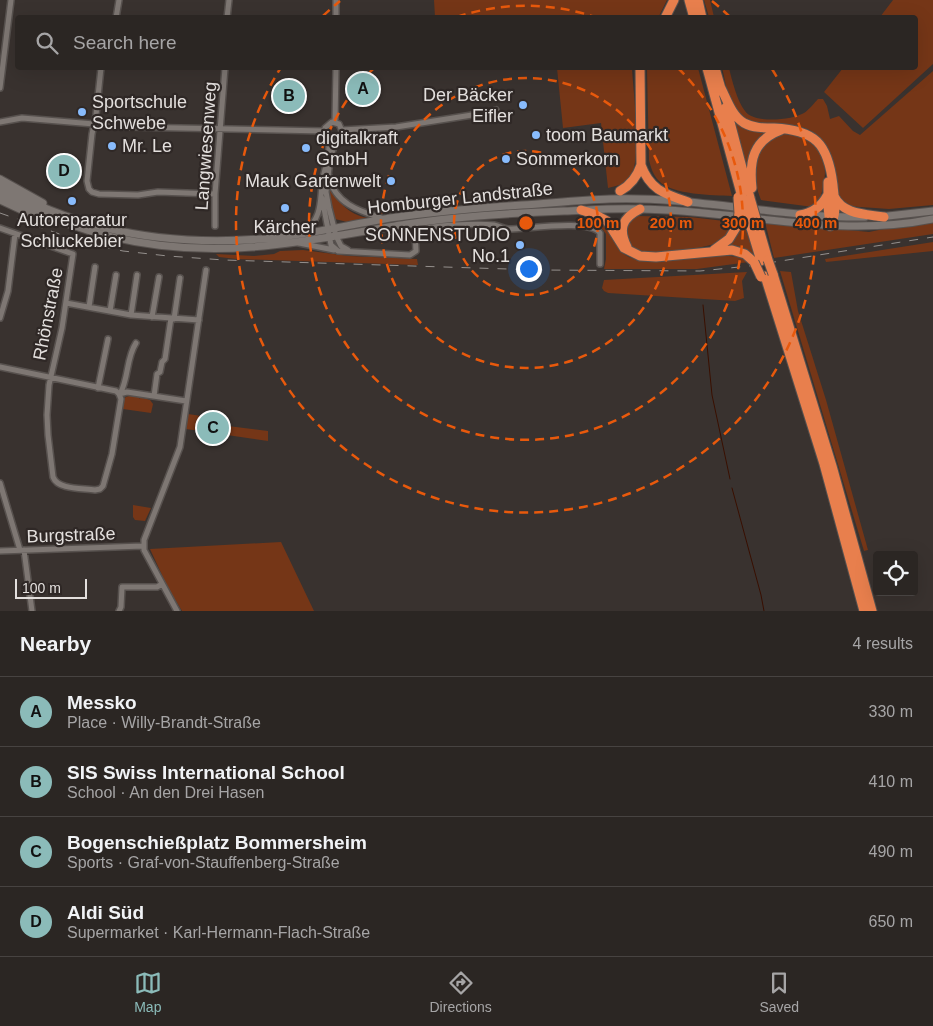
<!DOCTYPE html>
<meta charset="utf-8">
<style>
:root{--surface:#2b2623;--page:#332e2b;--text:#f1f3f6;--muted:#a6a5a6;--line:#474341;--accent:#8bbbb9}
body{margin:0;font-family:Helvetica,sans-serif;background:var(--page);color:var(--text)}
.controls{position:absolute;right:15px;bottom:15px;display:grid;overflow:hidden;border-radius:5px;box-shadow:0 5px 20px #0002}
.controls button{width:45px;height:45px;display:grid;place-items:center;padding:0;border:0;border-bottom:1px solid var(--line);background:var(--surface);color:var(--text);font:25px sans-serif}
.scale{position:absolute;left:15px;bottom:12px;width:72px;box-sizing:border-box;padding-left:5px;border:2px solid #e3dfdd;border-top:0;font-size:14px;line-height:18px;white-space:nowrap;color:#e3dfdd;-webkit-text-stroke:4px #2f2826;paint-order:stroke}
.you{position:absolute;left:528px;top:268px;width:18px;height:18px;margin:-12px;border:4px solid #fff;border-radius:50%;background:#1a73e8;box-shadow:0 0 0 8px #1a73e833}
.badge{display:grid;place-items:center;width:32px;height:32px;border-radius:50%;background:var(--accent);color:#111;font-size:16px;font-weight:700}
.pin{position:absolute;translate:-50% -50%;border:2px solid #fff;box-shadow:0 1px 5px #0006}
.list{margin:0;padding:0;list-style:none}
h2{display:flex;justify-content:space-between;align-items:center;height:65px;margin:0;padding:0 20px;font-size:21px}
h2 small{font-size:16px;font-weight:400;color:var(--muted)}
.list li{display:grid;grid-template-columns:32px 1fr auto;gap:15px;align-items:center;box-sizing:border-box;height:70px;padding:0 20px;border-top:1px solid var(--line)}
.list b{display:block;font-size:19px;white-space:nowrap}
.list p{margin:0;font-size:16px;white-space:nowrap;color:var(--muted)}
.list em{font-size:16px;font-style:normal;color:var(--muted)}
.icon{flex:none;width:28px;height:28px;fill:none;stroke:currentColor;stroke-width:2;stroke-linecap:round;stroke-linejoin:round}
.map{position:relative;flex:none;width:933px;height:611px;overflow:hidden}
.search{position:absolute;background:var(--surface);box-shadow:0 5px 20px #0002;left:15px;right:15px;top:15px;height:55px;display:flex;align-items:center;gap:12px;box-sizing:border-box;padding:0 18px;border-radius:5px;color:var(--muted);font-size:19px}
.sheet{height:345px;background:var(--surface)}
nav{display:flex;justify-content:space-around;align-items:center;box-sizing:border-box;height:70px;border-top:1px solid var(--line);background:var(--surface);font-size:14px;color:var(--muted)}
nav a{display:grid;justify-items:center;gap:2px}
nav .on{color:var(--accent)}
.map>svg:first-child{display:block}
.green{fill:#753617}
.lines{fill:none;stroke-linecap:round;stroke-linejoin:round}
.stream{stroke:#390f00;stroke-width:1}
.street-casing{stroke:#57514e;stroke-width:8}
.secondary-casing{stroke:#57514e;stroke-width:9}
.highway-casing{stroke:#57514e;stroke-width:11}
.street{stroke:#7e7773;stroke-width:5}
.secondary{stroke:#7e7773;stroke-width:7}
.highway{stroke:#e87f4d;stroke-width:9}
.rail{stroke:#95908d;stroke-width:1;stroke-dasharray:9 9;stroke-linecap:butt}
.highway-bridge-casing{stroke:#57514e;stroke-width:11;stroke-linecap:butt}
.highway-bridge{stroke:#e87f4d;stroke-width:9}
.ring{fill:none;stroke:#e8590c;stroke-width:2.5;stroke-dasharray:9 6}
.poi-dot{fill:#88bbfc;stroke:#2f2826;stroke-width:2}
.labels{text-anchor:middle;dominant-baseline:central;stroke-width:4.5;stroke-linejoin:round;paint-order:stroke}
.poi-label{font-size:18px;fill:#e3dfdd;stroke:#2f2826;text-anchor:start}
.street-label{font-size:18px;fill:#e3dfdd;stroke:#2f2826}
.centre{fill:#e8590c;stroke:#2f2826;stroke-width:2.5}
.ring-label{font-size:15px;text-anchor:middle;font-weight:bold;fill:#e8590c;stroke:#2f2826;stroke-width:4.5;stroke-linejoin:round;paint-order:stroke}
</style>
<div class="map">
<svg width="933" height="611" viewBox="0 0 933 611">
<rect width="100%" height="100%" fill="#39322f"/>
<!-- green -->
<path class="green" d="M434 0H667L658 18 435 17Z
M704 0H710L714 17H709Z
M893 0H933V64L863 128 824 92 843 68H916V18L880 17Z
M557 68H632C633 90 643 164 629 179 623 185 616 186 608 188L601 123 563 128Z
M647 68H698L732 196C713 195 672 195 659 181 653 175 651 168 649 160Z
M722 68H729C732 80 737 101 745 111 754 124 792 120 804 113 809 110 814 103 818 99H823L827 106 830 119 839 116 853 131 860 135 933 71V205L889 209 846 206C844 203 840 200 839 197 830 180 835 157 823 141 795 107 754 145 732 105 727 95 725 79 722 68Z
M732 118 775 130C758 143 750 147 747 170Z
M789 133C818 140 830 157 823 187 821 196 820 201 813 207L761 200C749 169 751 140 789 133Z
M329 188C341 203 347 214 368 218V219L347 222 335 219 329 198Z
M636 216 690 217 733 222C733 229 728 236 722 241 711 248 650 256 638 251 627 246 626 231 628 221Z
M577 219C585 220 596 219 604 223 615 230 612 254 635 259 661 264 733 247 749 262L697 269H604L606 259V234L600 226 581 224Z
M933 219V234L774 258 765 222 869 232Z
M740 226 746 227 756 259 721 248C730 243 737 236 740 226Z
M933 242V251L826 262 825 259Z
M303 250 349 256 417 259 418 265 236 259 219 257 216 254 254 256 274 254 280 251Z
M780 271 791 272 798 311 826 400 868 550 864 551Z
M747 272 742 281 744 298 735 301 608 293 604 291 602 288 604 280Z
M131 395 138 396 140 399V397L150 400 153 404 151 413 123 409 124 398Z
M188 414 228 420V426L268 431V441L186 429Z
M133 505 151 508 145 521 135 520 133 517Z
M281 542 314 611H182L168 588 150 549Z"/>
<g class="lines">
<!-- stream -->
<path class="stream" d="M703 305 712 395 730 479
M732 488 761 595 764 611"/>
<defs>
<path id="street" d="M116 18 119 0
M227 18 229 0
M336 18V0
M101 68 96 115 92 134 87 181 89 189 92 192 99 194 138 195 158 192 215 194
M0 88 11 0
M0 122 22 118 130 127 324 131
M335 122 336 68
M342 130 396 127 491 112 496 110
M330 159 336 140
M329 168 326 192 329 208 336 236 341 246 348 250
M329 176C334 203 359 211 381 218
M322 198 331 245 338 251 410 255 416 251 415 233 417 231C429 225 479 223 494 225 499 226 504 229 509 229 527 229 590 219 600 233V264
M215 226V194L225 68
M0 228 73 254 62 328 49 385 47 415 48 435 53 477C58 490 82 488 95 490L100 489 103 486 112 454 121 399 119 394
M305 233C324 213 319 202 323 178 325 168 329 157 329 147 329 140 324 135 325 128L332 122 339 124 342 131 340 137 336 140 327 138
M299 243 334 250
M66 303 131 315 199 320
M89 307 95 267
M110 311 116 275
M131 315 137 275
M152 317 159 277
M0 318 8 291 15 234
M174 319 180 278
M0 367 116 391 119 394 127 392 186 401
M98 388 108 339
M120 394C129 378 126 358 136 343
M154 396 157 374 160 372 162 362 165 359 171 318
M0 483 20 550
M24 550 32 611
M0 551 143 546
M119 611 121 607 122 587H157L162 584
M177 611 144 550V540L180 447 206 270"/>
<path id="secondary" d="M0 179 43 203
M0 186C86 235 184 248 282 237 318 232 354 224 390 218 434 212 478 208 522 205 552 203 581 200 610 199 696 196 780 218 865 217
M0 193C11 200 23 204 35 209 46 214 58 220 69 224 126 245 192 252 252 247 305 243 356 232 407 224 459 216 511 213 564 211 589 210 614 208 640 209 738 210 835 239 933 219
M0 200 41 219 56 222
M879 217 933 211"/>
<path id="highway" d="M689 0 694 18
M698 0 702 18
M665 18 674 0
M707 68 742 197
M715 68 722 92
M721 88C727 100 732 116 744 123 753 128 764 128 774 128 815 130 828 143 833 185 834 198 838 214 830 226
M726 107 750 198
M641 165C650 190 665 194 688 202
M828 182V206L830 226
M752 188C749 161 753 140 781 130
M620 191C631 185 637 177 641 165L640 68
M834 196C843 215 866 214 884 217
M581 210 594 214 607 221 624 248 640 256 656 257 732 250 745 254 754 262
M800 215C813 213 821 207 827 196
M751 228 761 261
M759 229 768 260
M627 247C618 229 622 218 640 209
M714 250 729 239 737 226
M773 274 832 466 872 611
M765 276 824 464 864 611"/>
</defs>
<!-- street casing -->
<use href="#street" class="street-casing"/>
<!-- secondary casing -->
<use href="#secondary" class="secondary-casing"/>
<!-- highway casing -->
<use href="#highway" class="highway-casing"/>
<!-- street -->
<use href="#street" class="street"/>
<!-- secondary -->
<use href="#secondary" class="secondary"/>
<!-- highway -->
<use href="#highway" class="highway"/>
<!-- rail -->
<path class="rail" d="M0 213 85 243 123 251 168 256 224 260 539 270 700 271 749 266 933 237"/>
<defs>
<path id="highway-bridge" d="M742 197 751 228
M750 198 759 229
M737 226 739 213 738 197
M768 260 773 274
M754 262 761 277"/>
</defs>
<!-- highway-bridge casing -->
<use href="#highway-bridge" class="highway-bridge-casing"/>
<!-- highway-bridge -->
<use href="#highway-bridge" class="highway-bridge"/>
</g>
<!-- distance rings -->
<g class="ring">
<circle cx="526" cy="223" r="72"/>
<circle cx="526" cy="223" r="145"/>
<path d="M457 17A217 217 0 0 1 595 17M678 68A217 217 0 1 1 374 68"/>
<path d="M323 16A290 290 0 0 1 340 1M712 1A290 290 0 0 1 729 16M772 69A290 290 0 1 1 280 69"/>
</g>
<!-- markers -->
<g class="poi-dot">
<circle cx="523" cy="105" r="5"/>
<circle cx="82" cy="112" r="5"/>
<circle cx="536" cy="135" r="5"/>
<circle cx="112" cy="146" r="5"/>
<circle cx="306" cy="148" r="5"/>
<circle cx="506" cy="159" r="5"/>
<circle cx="391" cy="181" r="5"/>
<circle cx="72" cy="201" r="5"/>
<circle cx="285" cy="208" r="5"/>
<circle cx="520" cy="245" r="5"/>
</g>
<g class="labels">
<!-- poi labels -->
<g class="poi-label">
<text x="513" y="95" text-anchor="end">Der Bäcker<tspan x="513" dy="21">Eifler</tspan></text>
<text x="92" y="102">Sportschule<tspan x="92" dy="21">Schwebe</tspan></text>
<text x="546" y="135">toom Baumarkt</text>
<text x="316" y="138">digitalkraft<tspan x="316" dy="21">GmbH</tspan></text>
<text x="122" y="146">Mr. Le</text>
<text x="516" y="159">Sommerkorn</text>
<text x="381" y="181" text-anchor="end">Mauk Gartenwelt</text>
<text x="72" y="220" text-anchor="middle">Autoreparatur<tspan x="72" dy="21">Schluckebier</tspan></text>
<text x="285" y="227" text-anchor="middle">Kärcher</text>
<text x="510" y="235" text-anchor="end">SONNENSTUDIO<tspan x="510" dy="21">No.1</tspan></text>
</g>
<!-- street labels -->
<g class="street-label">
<text transform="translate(206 146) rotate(-86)">Langwiesenweg</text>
<text transform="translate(460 198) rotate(-6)">Homburger Landstraße</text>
<text transform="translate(48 314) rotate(-79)">Rhönstraße</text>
<text transform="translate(71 535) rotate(-2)">Burgstraße</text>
</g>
</g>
<circle cx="526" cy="223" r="8" class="centre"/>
<g class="ring-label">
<text x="598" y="228">100 m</text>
<text x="671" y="228">200 m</text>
<text x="743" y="228">300 m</text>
<text x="816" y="228">400 m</text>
</g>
</svg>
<div class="controls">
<button><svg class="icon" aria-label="locate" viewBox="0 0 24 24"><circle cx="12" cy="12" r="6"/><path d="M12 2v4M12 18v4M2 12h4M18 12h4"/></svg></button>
</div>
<div class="scale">100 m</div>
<div class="you"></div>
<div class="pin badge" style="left:363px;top:89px">A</div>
<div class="pin badge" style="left:289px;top:96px">B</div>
<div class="pin badge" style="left:213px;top:428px">C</div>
<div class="pin badge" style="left:64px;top:171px">D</div>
<div class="search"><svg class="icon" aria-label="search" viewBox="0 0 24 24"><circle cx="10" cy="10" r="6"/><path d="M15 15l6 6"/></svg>Search here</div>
</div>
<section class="sheet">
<h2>Nearby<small>4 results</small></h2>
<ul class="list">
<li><span class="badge">A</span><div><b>Messko</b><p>Place · Willy-Brandt-Straße</p></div><em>330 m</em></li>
<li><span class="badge">B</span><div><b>SIS Swiss International School</b><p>School · An den Drei Hasen</p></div><em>410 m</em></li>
<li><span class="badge">C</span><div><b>Bogenschießplatz Bommersheim</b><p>Sports · Graf-von-Stauffenberg-Straße</p></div><em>490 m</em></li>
<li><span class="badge">D</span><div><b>Aldi Süd</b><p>Supermarket · Karl-Hermann-Flach-Straße</p></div><em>650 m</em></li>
</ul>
</section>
<nav>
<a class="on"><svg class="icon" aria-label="map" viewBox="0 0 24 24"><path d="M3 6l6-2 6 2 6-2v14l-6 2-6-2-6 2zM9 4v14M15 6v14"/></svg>Map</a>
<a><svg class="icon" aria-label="directions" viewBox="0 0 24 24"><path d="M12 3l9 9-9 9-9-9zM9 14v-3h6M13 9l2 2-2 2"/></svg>Directions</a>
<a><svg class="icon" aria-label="saved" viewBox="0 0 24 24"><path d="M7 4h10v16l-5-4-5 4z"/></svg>Saved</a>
</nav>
